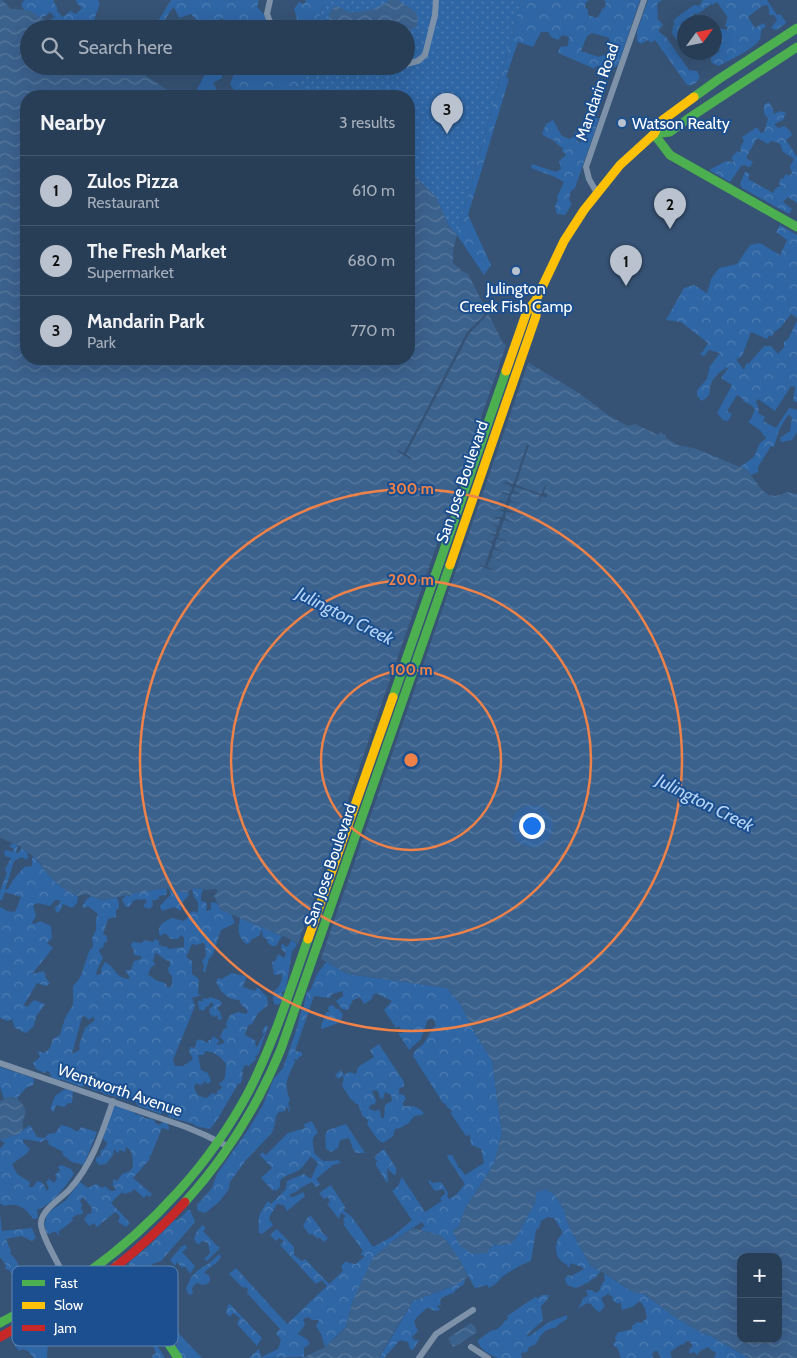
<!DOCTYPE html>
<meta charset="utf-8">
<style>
:root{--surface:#283e57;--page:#344961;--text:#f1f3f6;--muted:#a5aeba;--line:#44576d;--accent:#b9c2ce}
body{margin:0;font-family:Cabin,sans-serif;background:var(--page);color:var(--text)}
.controls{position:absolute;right:15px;bottom:15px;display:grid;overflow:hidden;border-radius:10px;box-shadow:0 5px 20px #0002}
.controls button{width:45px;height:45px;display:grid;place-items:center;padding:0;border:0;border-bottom:1px solid var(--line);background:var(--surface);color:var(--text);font:25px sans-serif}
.compass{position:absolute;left:677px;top:15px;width:45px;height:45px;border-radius:50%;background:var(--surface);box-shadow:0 5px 20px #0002;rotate:57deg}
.you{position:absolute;left:531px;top:825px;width:18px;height:18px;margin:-12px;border:4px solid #fff;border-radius:50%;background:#1a73e8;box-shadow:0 0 0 8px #1a73e833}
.badge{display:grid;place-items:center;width:32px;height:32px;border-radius:50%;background:var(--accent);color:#111;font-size:16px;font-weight:700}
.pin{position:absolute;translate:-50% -41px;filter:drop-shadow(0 1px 2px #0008)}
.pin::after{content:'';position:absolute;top:26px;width:18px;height:15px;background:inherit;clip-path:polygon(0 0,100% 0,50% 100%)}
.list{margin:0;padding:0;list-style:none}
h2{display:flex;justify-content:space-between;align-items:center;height:65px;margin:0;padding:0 20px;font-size:21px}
h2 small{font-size:16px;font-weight:400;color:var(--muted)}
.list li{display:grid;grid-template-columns:32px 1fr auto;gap:15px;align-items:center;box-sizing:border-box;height:70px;padding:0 20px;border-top:1px solid var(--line)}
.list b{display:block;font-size:19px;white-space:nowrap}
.list p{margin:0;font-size:16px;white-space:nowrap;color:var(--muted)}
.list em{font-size:16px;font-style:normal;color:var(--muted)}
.icon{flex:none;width:28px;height:28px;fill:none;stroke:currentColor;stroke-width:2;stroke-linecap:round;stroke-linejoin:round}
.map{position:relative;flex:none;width:797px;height:1358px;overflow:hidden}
.search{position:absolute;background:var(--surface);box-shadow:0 5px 20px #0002;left:20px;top:20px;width:395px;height:55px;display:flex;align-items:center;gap:12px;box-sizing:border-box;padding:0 18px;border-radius:28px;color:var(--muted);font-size:19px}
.panel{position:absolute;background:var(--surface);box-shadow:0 5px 20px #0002;left:20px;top:90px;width:395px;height:275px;border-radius:20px}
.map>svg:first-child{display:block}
.forest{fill:url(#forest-crowns);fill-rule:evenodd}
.park{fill:url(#park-dots)}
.water{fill:url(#water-waves);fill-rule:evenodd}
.pier{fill:#365274}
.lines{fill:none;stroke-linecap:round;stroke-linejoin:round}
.street{stroke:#7d92a8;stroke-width:6}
.fast{stroke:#4caf50;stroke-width:9}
.slow{stroke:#ffc107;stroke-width:9}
.jam{stroke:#c62828;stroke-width:9}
.ring{fill:none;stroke:#ee8249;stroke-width:2.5}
.poi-dot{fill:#b9c2ce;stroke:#1b4f8f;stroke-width:2}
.labels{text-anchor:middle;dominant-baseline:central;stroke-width:4;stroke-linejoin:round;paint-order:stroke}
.street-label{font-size:16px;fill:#fff;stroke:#1b4f8f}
.poi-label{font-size:16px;fill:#fff;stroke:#1b4f8f;text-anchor:start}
.water-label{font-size:18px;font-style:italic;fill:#b5d3f5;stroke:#1b4f8f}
.key{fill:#1b4f8f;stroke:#5f84b1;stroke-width:1}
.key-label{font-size:14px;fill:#fff}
.centre{fill:#ee8249;stroke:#1b4f8f;stroke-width:2.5}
.ring-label{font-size:15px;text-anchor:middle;font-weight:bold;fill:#ee8249;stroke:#1b4f8f;stroke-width:4;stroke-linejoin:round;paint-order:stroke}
</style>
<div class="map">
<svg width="797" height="1358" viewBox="0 0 797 1358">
<defs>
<pattern id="forest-crowns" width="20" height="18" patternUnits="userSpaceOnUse" patternTransform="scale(1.25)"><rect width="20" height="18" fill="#2f66a5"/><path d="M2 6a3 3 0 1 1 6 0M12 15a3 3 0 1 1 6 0" fill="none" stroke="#4e7db2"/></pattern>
<pattern id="park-dots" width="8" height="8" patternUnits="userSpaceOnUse" patternTransform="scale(1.25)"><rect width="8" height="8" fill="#2f66a5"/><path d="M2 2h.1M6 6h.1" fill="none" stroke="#4e7db2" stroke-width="1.8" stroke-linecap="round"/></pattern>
<pattern id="water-waves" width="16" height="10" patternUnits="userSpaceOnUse" patternTransform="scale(1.25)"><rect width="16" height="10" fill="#3b618d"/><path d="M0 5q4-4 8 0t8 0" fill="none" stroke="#58799e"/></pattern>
</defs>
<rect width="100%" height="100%" fill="#365274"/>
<!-- forest -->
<path class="forest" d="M24 0H54V3L57 7V11L63 17 70 11 76 14 82 8 77 3 76 0H99L98 2 100 3 94 20 91 22 90 29H61L49 22 50 20 55 17 50 12 47 15 40 18 28 10H24L21 5Z
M171 0H259L257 7 264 14 269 29H251V28L247 29 243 26 241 29H229L222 18 219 20 221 28V29H205L208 22 205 20 200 24 191 14 179 18 174 7C168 13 165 21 159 29H153Z
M306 0H324L316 29H294L295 27 292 25 294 21 297 18 294 9 299 2 304 4Z
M521 0H590L586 2 585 7 588 10V15L597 18 601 12 602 8 604 9 606 3 604 0H640L618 65 607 72H605L604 69 598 66 595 67V69L558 53 560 47 568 46 569 37 562 35 558 40 551 37 548 32H541L533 47 518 42 506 77 509 79 468 215 491 265 484 275 457 235 512 35ZM592 33 609 38 610 42 613 44 611 54 608 57 603 55 599 57 581 51 587 36Z
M648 0H662L657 4 658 16 657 18 663 25 659 29V32L666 37 689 70 697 71 700 77C697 83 693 86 687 85L655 40 651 43 648 40 641 44 637 41V31Z
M703 0H767L777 15 780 14 786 22 785 24 776 30 771 28 777 20 774 15H770L769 13V8L767 5 762 6 748 17 755 28 763 23 766 26 761 30C761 33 761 36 760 39 757 47 727 62 718 66L711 62V58L720 51 717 47 719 44 718 42H715V31L719 28 726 30 728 28 725 26 727 19 728 18 717 2 712 5 711 4 698 14 696 13 687 19 686 21 682 22 680 28 684 33V41L677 40 672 33 673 26 675 24 673 21 677 17 694 5 699 6Z
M215 66H222V78L213 83 216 88 214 93 217 96 222 94 225 96H197L195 94C198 87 200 84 203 78 206 74 206 71 210 67L213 69Z
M248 66H305L296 96H238V92L233 89 230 84 237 67 245 72Z
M769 102 773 109V114L781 111 786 113 783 120 774 124 778 128 785 126 790 131 792 135 786 140 797 157V203L788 197 783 202 792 209 789 214 742 188 740 184 745 172 750 174 748 179 773 193 775 189 780 186 779 182 781 178 783 179 786 174 789 176 792 173 790 166 794 159 782 151V148L779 143 771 141 768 144 757 138 746 158 753 162 750 167H748L745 165 741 166 730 182 709 170 726 161 734 162 731 158 737 151 741 153 740 148 744 141 742 137 757 127 761 133 764 132 768 119 764 113V105Z
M593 116 599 119 575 188 571 191 569 200 572 204 565 215 557 214 555 206 558 200 557 197 564 182 555 177 531 168 532 164 556 172 561 169 559 161 566 155 565 153 562 152 563 148C558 145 558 145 554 141 551 138 546 138 542 134L546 124 553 120 562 136 570 139 574 136 575 131 577 133 576 139 580 143 588 129 589 119Z
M780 225 797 235V318L791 314 781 327 774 332 772 337 769 335 767 339 751 332 742 356 736 360 744 370 746 364 749 363 764 346H771L778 354 784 347V342L789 338 797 320V402L793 401 795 387 791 386 775 411 758 399 756 401 759 410 758 413 765 417 763 421 776 428 789 408 797 410V432L792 440 781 442 780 438 790 431 792 417 788 415 779 430 774 447 771 446 758 467V472L751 475 747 470 740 467 754 457 760 443 766 438 759 429 748 422 751 419 755 409 751 405 743 401V399L737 395 727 411 732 414 728 421 723 420 717 413 732 385 721 378 729 367C722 369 714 376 711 384 707 393 714 393 702 401L697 396V390L707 379 710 366 720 353 709 350 704 356 701 355 700 352 702 353 708 343 681 322 666 320 684 288 694 285 707 293 711 279 719 268 737 264 750 245 760 243 780 255 787 240 776 232Z
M13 843 18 845 16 853H18L22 848 28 853 27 854 29 857 26 860 22 857 14 861 5 890 8 889 13 880 24 867 32 866V860L33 856C40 862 43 869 49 875 57 885 67 891 78 896L77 903 72 908 63 904 60 911 56 913 55 906 59 905 60 900H55L50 906 38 903 33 905 36 916 32 923 35 924 40 921 51 926 52 938 47 943 53 948 32 974 44 971 46 978 50 983 46 986 37 983 24 1005 27 1007 34 1000 45 1004 37 1015 33 1027 26 1033 15 1028 12 1019 8 1021 0 1018V907L7 911 15 912 21 897 5 892 2 900H0V891L7 873 5 870C7 865 9 862 11 858L5 856 4 851 7 850 13 852 14 849 9 846Z
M164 888 167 889 166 895 159 896V898L156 900H152L153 905 150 909 144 907V904L147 902 145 899C135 901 136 896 129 907L125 906 122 899 127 895 130 896V894Z
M194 888 203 889 201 896V901L205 902 207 905 206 911 211 910V902L217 903 221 910 231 914 235 923 221 930 213 954 209 959 205 972 203 971 204 965 202 961 206 956 205 944 203 943 196 945 192 944 186 957 192 961V974L199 979 198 994 201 995 192 998 195 1006 173 1060 175 1066H183L193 1059 189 1051 190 1047 194 1048 196 1045V1041L200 1039 207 1043 209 1040H211L213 1036 219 1040V1042L216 1044 218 1045 224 1043V1041L220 1037 224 1028 227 1029 226 1024 230 1015 238 1012 246 1014 248 1011 241 1004 239 1000C227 1000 220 991 216 982L218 978 222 979 226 976 229 975 231 973 245 976 246 978 243 987 255 991 257 988H259L260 990 267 997 268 1005 258 1013 253 1023 248 1026 245 1035 256 1041 255 1045 257 1047 264 1034 262 1032 265 1026H268L258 1055 255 1056 256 1059 249 1066 245 1065 242 1071 243 1074 241 1083 238 1084 217 1120 210 1129 195 1126 194 1124 169 1117 167 1111 164 1110 161 1114 138 1106 134 1098 129 1097 126 1099 104 1094 102 1092 92 1090 91 1087 86 1084 82 1087 60 1079V1080L52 1078 49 1072 46 1071 45 1073 36 1069 33 1063 40 1057 38 1051 44 1053 50 1048 53 1039 60 1035 65 1018 73 1005V986L80 978 90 949H92L93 943 92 939 96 930V919L98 914 88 906 84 908 82 907 86 900 91 896 103 900 116 897C119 900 119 904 119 908L116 910V917L108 919 103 934 107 936V942L104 943 103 948H100L99 951 103 958 97 970 96 975 101 974V969L105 962C116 967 115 979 130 979L129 976 125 970H131L134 961 141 959V956L134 955V950L131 946 132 942 142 943 144 940 153 942 155 939 159 941V945L165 947 166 946 169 949 184 947V938L181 935 178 939H171L165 933 161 936 159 934C158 924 164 922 172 918L184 921 188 917 189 914 193 911 197 913C199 907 199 901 194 897L192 889ZM155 953C161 954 162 960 170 961V966L168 968 169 973 172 976V985L168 988 165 983 155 980 152 977 148 975 151 967 155 965V963L153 962ZM84 1016 88 1019H91L93 1016 95 1020 85 1028 79 1045 80 1049 76 1052 72 1054 82 1017ZM205 1051C215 1052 220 1056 226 1064L225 1077 222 1082 219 1083 222 1088 217 1091V1095L212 1093 207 1098C198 1097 196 1094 194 1086L197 1083 199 1085 203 1084 204 1081 208 1084 211 1081 208 1073 201 1070 198 1055H204Z
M169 889 186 893 188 892 189 895 181 904V911L174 907 162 911 160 906 171 894Z
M240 918 282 936 276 946H272L268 943 267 939 263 937 262 932 261 930 260 935 251 940 250 943 246 944C237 935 238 929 240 918Z
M291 940 297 944 295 948 292 951 286 990 281 993 283 995 282 1001 278 1005 274 1004 273 997 274 991C280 987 282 981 282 974L274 975 272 962 275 961 278 954 284 958 286 953 282 950 281 945 283 944 286 947 289 945Z
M326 962 348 974 447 988 461 1005 475 1033 492 1061 502 1133 494 1164 466 1207 459 1226 453 1231 493 1245 509 1244 535 1203 536 1192 545 1189 554 1194 565 1211 566 1219 572 1232 591 1267 601 1271 595 1278 592 1279 589 1282 576 1288 567 1285 565 1279 568 1275 571 1276 584 1269 582 1267 570 1263V1267H568L566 1264C554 1260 553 1242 562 1234V1231L554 1218 548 1217 541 1221 539 1228 536 1230 531 1261C522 1264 510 1271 502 1277 498 1281 495 1285 489 1288L487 1285 475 1288C468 1277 451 1241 440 1236 434 1233 427 1232 421 1230L422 1227H425L422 1222 393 1241 353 1300 346 1327 325 1347 321 1334 316 1326 319 1320H312L308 1317 303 1319 305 1325 298 1334 307 1339 310 1344 304 1348V1357L249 1358 259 1349 261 1357 278 1349 281 1340 276 1333 280 1329 247 1293 248 1289 245 1287 243 1288 229 1274 236 1268 287 1324 327 1286 322 1280 316 1284 280 1245 284 1241 279 1238 276 1241 270 1235 277 1229 294 1247V1255L302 1261 305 1259 329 1284 343 1271 341 1266 346 1261 349 1263 356 1264 365 1256 360 1255 363 1251 343 1224 345 1223 343 1219 346 1216 341 1213 339 1219 327 1204 330 1202 328 1197 324 1199 319 1193 331 1185 345 1207 344 1211 352 1217 373 1247 393 1236 412 1220 392 1191 398 1186 402 1177 425 1212 442 1201 440 1198 445 1194V1191L442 1189 437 1191 434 1190 428 1181 430 1180 432 1183 441 1182 448 1193 447 1196 449 1199 456 1195 465 1184 447 1157 448 1155H452L458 1166V1168H460L465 1175 484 1163 481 1149 471 1145 470 1135 466 1136 451 1114 452 1111 447 1107 446 1104 443 1103 413 1056 414 1052 424 1043 434 1027 436 1026 435 1022 433 1019H428L421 1039 409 1050 398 1033H403L399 1026 396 1028 384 1010 392 1001 376 993 372 996V999L364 1004 360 997 353 1000 348 1010 342 1009 336 1001 343 996V991L332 994 330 998 314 996 295 1051 302 1052V1056L299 1057 297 1060 294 1059 295 1062C288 1077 283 1083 290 1100L288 1103 290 1110 289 1112 288 1111 289 1109 286 1107 285 1111 279 1112 276 1116 275 1124 272 1133 246 1160 230 1182 229 1189 219 1202 205 1213 198 1211 197 1205 212 1188 217 1174 248 1130 263 1105 273 1080 283 1068 296 1031 302 1008 304 1007V1004L307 992 310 991 317 974Z
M210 997 219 1000 222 1003 220 1006 218 1007 217 1009 220 1012 221 1017 223 1018 219 1020 217 1018 218 1015 214 1017 210 1014 209 1009 214 1005 211 1002 208 1007 206 1006V1008L203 1011 199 1009 198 1001H203V998L208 999Z
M333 1005 336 1009H339L343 1015C340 1026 330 1025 322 1029L321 1026 326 1012H330L328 1009 329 1006Z
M379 1044 404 1082V1086L399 1089V1094L404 1095 406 1099 403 1103V1106C412 1106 418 1106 424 1113L422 1115 414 1116C410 1123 403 1128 395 1129L393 1136 383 1143 378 1140 367 1124 368 1121 366 1118 363 1117 358 1104 354 1103V1100L352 1101 342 1086 344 1077 342 1076 338 1079 335 1075 341 1070 344 1075 349 1072 356 1074 358 1067 374 1057 370 1050ZM374 1090 378 1091 380 1098 383 1099 385 1092 391 1095 392 1101 385 1105 384 1118H381L380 1110 375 1111 369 1109 370 1105 375 1104 376 1100 372 1092Z
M0 1067 33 1078 34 1083 32 1086 27 1087 17 1098 8 1097 4 1099 0 1087Z
M65 1089 73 1091 72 1103H68L64 1107 56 1105 54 1112 50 1109 55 1096Z
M117 1106 134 1112 136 1115 138 1114 147 1119C156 1117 152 1122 159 1125L163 1122 167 1123 169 1127V1130L162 1128 151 1155 149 1157 150 1159 133 1178 152 1194 150 1197 147 1195 144 1198 134 1189 131 1192 124 1194 122 1192 111 1203 130 1223 126 1227 118 1222 120 1216 115 1212 97 1227 94 1223 89 1226 84 1219 88 1214H91L92 1208 83 1197 80 1201 82 1204 81 1209 84 1212 80 1215 78 1214 72 1218 73 1220 71 1222 58 1232 60 1236 58 1235 56 1232H53L50 1234 46 1233 44 1222 46 1221V1217L49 1212 66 1200 80 1182 88 1188 96 1184 102 1188 105 1186 110 1191H114L116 1189 113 1186V1179L117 1181 122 1174 130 1171 133 1167C132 1159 134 1151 126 1147L125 1152 120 1150 118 1153 116 1152V1150H114L113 1155 106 1164 99 1165 96 1161V1158L100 1156 101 1151 105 1148 107 1143 103 1139 113 1107Z
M312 1121 318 1133C310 1137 313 1146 315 1154L323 1161H332L338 1160 341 1163 333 1165 316 1179 320 1184 316 1187 312 1182 302 1187 296 1192 290 1194 289 1196 293 1197 303 1192 305 1196 287 1211 284 1205 277 1204 271 1214 269 1219 273 1225 262 1234 259 1233C258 1217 258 1214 268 1201L271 1204 286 1189 287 1181 304 1174 311 1179 318 1163 311 1157C306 1161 304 1167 299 1170 292 1175 285 1174 280 1181V1187L276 1191 272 1190 261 1178 272 1168 260 1155 262 1152 266 1155 288 1133 305 1128 304 1124Z
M346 1124 365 1153H356L353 1149 349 1138 340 1140 338 1148 331 1152 326 1149 325 1135 328 1130Z
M30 1125 37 1137 45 1138 48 1134 55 1133 61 1125 69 1127 78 1132 81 1127 97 1132 84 1165 72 1162 62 1154 63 1152 48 1144 49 1142 46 1139 41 1142 23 1139V1142L30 1149 26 1154 12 1164 17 1174 30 1182 29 1187H33L37 1181 43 1183 47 1191 49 1188 46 1182 49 1179 54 1183 57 1178 55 1175 58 1172 60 1171 58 1167 61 1165 71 1169 74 1174C64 1188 53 1204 37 1210L38 1218 33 1219C25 1207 17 1202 4 1206L2 1204H0V1149L5 1143 0 1140 18 1134Z
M384 1149 396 1168V1174L394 1175 387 1168 388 1182 387 1183 376 1165V1162L378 1161 375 1159V1156Z
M188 1210H190L195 1222 161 1261 152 1264 150 1268 145 1270V1274H151L150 1284H146L143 1291C135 1283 128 1274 129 1262L151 1244 174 1220H178Z
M0 1213 2 1231 32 1228 36 1238 32 1241 21 1236 6 1239 11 1251 10 1253 16 1260 31 1288H33L36 1293 29 1297 22 1296 14 1282 15 1279 9 1270 5 1269 6 1265 0 1257Z
M311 1216 321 1229V1231L328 1238 324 1242 319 1237 318 1239 312 1234H309L303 1226 308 1217Z
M202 1225 206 1228 203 1231 217 1246H218L220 1248 207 1261 204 1259 210 1253 208 1243 202 1241 198 1245 194 1239 196 1233Z
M185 1245 187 1248 182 1252 195 1266 190 1274 185 1266 182 1268 177 1262 175 1266 170 1260 181 1247Z
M219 1254 221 1257C215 1267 210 1265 204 1273L209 1275 210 1281 207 1284 203 1285 197 1283 194 1285 192 1289 193 1292 192 1294 189 1295 186 1289 191 1277 198 1270 211 1262Z
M605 1274 630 1290 644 1294 675 1317 702 1333 711 1336 749 1358H713L715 1357 716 1352 712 1351 708 1347 700 1351 697 1355 694 1352 690 1354 689 1350 693 1346 689 1341 685 1342 684 1345 682 1344 670 1352 672 1358H661L657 1351H655L652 1354 653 1358H621L617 1347H615L613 1344 616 1341 615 1338 618 1332C621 1332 629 1330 632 1329V1326L637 1322 641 1323 647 1318 645 1308 640 1301 632 1307 622 1310 621 1304 620 1302 618 1304 612 1300 613 1297 608 1294 601 1298 605 1306 600 1312 596 1310 591 1304 587 1303 577 1309 581 1304 583 1298 588 1296 586 1291 587 1290H592L595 1293 599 1291 602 1284 605 1280 604 1275Z
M465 1279 464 1284 457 1289 453 1293 441 1298 440 1301 441 1304 440 1306 438 1305 437 1306 440 1309 438 1311 432 1310 430 1308H427L417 1317 414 1322 418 1331 412 1337 414 1340H419L413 1350 410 1349 408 1342 400 1340 384 1358H379L413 1301 455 1285Z
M542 1295H549L547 1300 541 1306 543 1320 527 1335 528 1337 549 1322 567 1315V1319L559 1324 555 1328C546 1327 539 1337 536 1344L529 1347 527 1352 521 1353 522 1358C515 1358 505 1358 498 1358 490 1355 478 1349 478 1340L492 1330H496L503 1324 504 1321 507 1320 508 1318 507 1316 535 1297 538 1298Z
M230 1304 262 1338 257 1346 237 1324 240 1318 233 1313 230 1317 226 1313 228 1305Z
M162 1307 165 1313 171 1311 176 1316 169 1323 202 1358H182L174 1346 177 1345V1343H172L161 1326 166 1317 164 1315 158 1316 155 1309Z
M136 1309 137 1313 152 1336V1340L155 1342 165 1358H153L152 1356 156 1353 152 1343 137 1323 121 1332 115 1338 113 1336 112 1324Z
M41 1320 45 1326 42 1332 44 1338 48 1339 47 1358H34L28 1351 23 1349 19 1351 14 1345 13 1337Z"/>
<!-- park -->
<path class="park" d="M324 0H521L512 35 457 235 449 226 436 197 409 171V96H296L305 66H406V29H316Z"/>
<!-- water -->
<path class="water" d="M0 0H2L11 9 28 10 61 29H29V66H131L177 96H26V359H409V171L436 197 449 226 457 235 453 250V263L462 271 468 274 503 343 531 364 579 393 608 415 628 426 635 424 658 435 660 432 666 435V438L678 445 697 449 747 470 762 490 769 495 776 496 787 492 797 494V1358H749L711 1336 702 1333 675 1317 644 1294 636 1293 602 1272 591 1267 572 1232 566 1219 565 1211 554 1194 545 1189 536 1193 535 1203 515 1240 509 1244 493 1245 487 1253 472 1254 460 1246 453 1232 459 1226 466 1207 494 1164 502 1133 492 1061 475 1033 461 1005 447 988 348 974 326 962 290 939 221 910 214 896 218 891 216 889 206 890 194 888 186 893 164 888 103 900 86 894 78 896 66 891 49 876 38 860 18 845 0 838ZM741 1257H778V1339H741Z
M389 0H398L416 12 418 19 417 26 406 33V29H333C329 18 326 15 335 6L342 8 347 12C364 12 375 11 389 0Z
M8 1097H16C33 1115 22 1110 23 1129L19 1134 0 1140V1101Z
M414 1228 442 1236 459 1258 468 1277 455 1285 413 1301 378 1358H302L325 1347 346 1328 353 1300 373 1257 393 1241Z
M471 1323 474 1325 477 1332 459 1344 453 1347 448 1338Z"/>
<!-- pier -->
<path class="pier" d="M484 305 488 314 469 334 406 454 412 458 410 459 397 451 398 450 404 453 467 332 484 315 481 308Z
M507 343 529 360 320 961 297 947Z
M527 445H529L516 484V485L541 494 546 483 544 493 547 495V498L543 496 541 497 539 503 540 495 516 487 514 488V491L523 495 512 493 510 499 511 501 520 504 510 502 507 509 508 510 517 513 506 512 505 519 514 523 504 520 501 527V529L511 533 501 530 500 531 498 538 507 541V542L498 539 496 540 495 548 504 552 493 549 492 557 501 561 491 558 487 566 497 572 477 565 485 566 492 544 486 540 492 542 495 536 488 533 496 534 497 527 491 524 499 526 500 519 493 517H502L504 512 496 509 503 510 506 504 499 501V500L506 502 509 496 508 495 501 493 502 492 509 494 512 488 511 486 504 483 505 482 512 484 514 483Z"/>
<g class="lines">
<!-- street -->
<path class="street" d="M270 0 267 14 273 29
M406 64 418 61 425 55 435 15 436 0
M597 193 589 179 586 167 644 0
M0 1063 186 1127 205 1135 229 1147
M69 1284C63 1272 39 1233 41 1222 43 1209 60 1199 69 1190 92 1165 102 1133 113 1101
M471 1347 488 1358
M419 1358 436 1334 473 1310"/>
<!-- fast -->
<path class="fast" d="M694 97 719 79 797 28
M654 134 670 155 797 227
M654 134 670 132 689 118 797 47
M393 697 506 371
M185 1202C226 1157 258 1105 281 1049L450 565
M117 1265 178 1358
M0 1323C29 1307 59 1292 86 1274 152 1227 211 1163 249 1091 274 1042 290 990 308 939"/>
<!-- slow -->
<path class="slow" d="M506 371 527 311 536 300 564 241 584 210 620 165 654 134 660 122 694 97
M450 565 536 316V300
M308 939 393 697"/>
<!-- jam -->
<path class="jam" d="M0 1337C40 1314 82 1293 118 1265 142 1246 164 1225 185 1202"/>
</g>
<!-- distance rings -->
<g class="ring">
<circle cx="411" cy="760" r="90"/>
<circle cx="411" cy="760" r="180"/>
<circle cx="411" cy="760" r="271"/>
</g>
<!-- markers -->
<g class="poi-dot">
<circle cx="622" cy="123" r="5"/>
<circle cx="516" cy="271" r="5"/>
</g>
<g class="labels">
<!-- street labels -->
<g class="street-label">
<text transform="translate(597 92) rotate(-71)">Mandarin Road</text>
<text transform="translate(462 482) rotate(-71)">San Jose Boulevard</text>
<text transform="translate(330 865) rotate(-71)">San Jose Boulevard</text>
<text transform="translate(120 1090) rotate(19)">Wentworth Avenue</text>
</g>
<!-- poi labels -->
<g class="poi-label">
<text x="632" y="123">Watson Realty</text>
<text x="516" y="288" text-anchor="middle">Julington<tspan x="516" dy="18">Creek Fish Camp</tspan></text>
</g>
<!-- water labels -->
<g class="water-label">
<text transform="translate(345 616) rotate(27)">Julington Creek</text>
<text transform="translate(705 803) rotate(27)">Julington Creek</text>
</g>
</g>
<!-- legend -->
<rect x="12" y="1266" width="166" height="80" rx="8" class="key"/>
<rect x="22" y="1280" width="23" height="6" fill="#4caf50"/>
<rect x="22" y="1302" width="23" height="7" fill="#ffc107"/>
<rect x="22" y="1325" width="23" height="6" fill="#c62828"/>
<g class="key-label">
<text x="54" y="1288">Fast</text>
<text x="54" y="1310">Slow</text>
<text x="54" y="1333">Jam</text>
</g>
<circle cx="411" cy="760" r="8" class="centre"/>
<g class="ring-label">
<text x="411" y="494">300 m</text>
<text x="411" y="585">200 m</text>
<text x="411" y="675">100 m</text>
</g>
</svg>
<div class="controls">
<button>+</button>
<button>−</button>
</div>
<svg class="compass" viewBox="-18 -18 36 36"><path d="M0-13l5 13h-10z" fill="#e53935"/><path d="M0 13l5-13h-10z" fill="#a5aeba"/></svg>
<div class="you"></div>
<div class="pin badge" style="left:626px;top:286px">1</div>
<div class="pin badge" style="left:670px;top:229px">2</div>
<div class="pin badge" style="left:447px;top:134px">3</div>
<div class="search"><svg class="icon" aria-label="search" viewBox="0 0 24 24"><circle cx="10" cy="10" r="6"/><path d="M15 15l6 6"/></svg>Search here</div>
<section class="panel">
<h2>Nearby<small>3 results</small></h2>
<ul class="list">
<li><span class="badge">1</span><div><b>Zulos Pizza</b><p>Restaurant</p></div><em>610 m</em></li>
<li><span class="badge">2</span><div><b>The Fresh Market</b><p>Supermarket</p></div><em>680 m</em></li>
<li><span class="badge">3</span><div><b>Mandarin Park</b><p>Park</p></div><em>770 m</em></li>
</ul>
</section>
</div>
